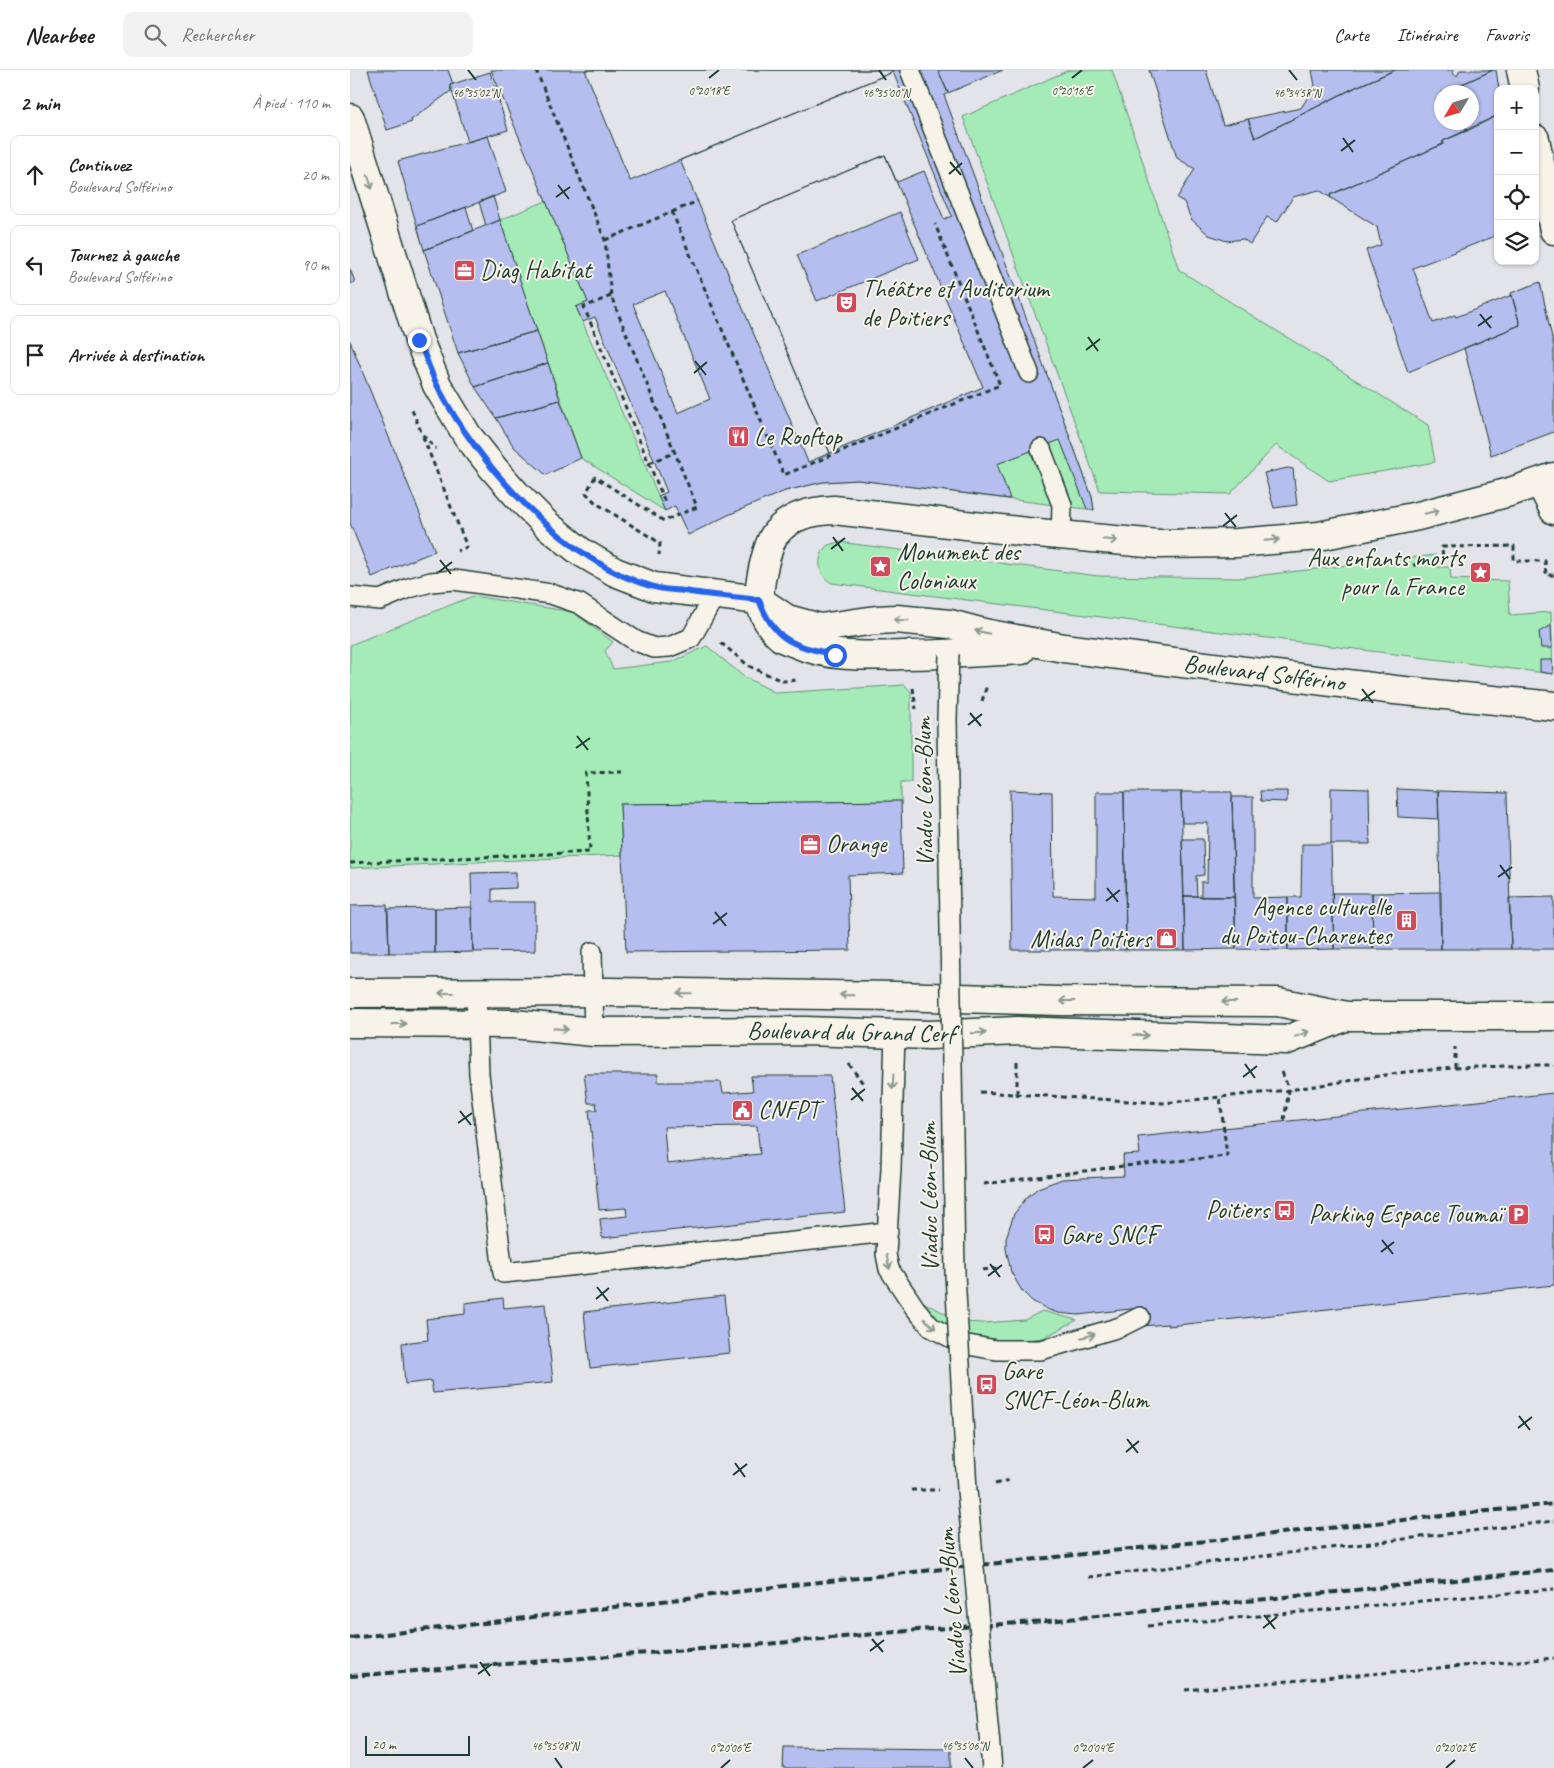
<!DOCTYPE html>
<html lang="fr">
<meta charset="utf-8">
<style>
:root{--surface:#fff;--page:#f2f2f2;--text:#222;--muted:#767676;--line:#e0e0e0}
body{margin:0;font-family:Caveat,sans-serif;background:var(--page);color:var(--text)}
.controls{position:absolute;right:15px;top:15px;display:grid;overflow:hidden;border-radius:10px;box-shadow:0 1px 4px #0004}
.controls button{width:45px;height:45px;display:grid;place-items:center;padding:0;border:0;border-bottom:1px solid var(--line);background:var(--surface);color:var(--text);font:25px sans-serif}
.compass{position:absolute;left:1084px;top:15px;width:45px;height:45px;border-radius:50%;background:var(--surface);box-shadow:0 1px 4px #0004;rotate:232deg}
.scale{position:absolute;left:15px;bottom:12px;width:105px;box-sizing:border-box;padding-left:5px;border:2px solid #1f3d34;border-top:0;font-size:14px;line-height:18px;white-space:nowrap;color:#1f3d34;-webkit-text-stroke:4px #f7f3e8;paint-order:stroke}
.stop{position:absolute;width:15px;height:15px;margin:-11px;border:4px solid #2563eb;border-radius:50%;background:#fff}
.stop.end{background:#2563eb;border-color:#fff;box-shadow:0 1px 5px #0008}
.list{margin:0;padding:0;list-style:none}
h2{display:flex;justify-content:space-between;align-items:center;height:65px;margin:0;padding:0 20px;font-size:21px}
h2 small{font-size:16px;font-weight:400;color:var(--muted)}
.list li{display:grid;grid-template-columns:32px 1fr auto;gap:15px;align-items:center;box-sizing:border-box;height:80px;margin:0 10px 10px;padding:0 10px;border:1px solid var(--line);border-radius:10px}
.list b{display:block;font-size:19px;white-space:nowrap}
.list p{margin:0;font-size:16px;white-space:nowrap;color:var(--muted)}
.list em{font-size:16px;font-style:normal;color:var(--muted)}
.icon{flex:none;width:28px;height:28px;fill:none;stroke:currentColor;stroke-width:2;stroke-linecap:round;stroke-linejoin:round}
.map{position:relative;flex:none;width:1204px;height:1698px;overflow:hidden}
header{display:flex;align-items:center;gap:30px;box-sizing:border-box;height:70px;padding:0 25px;background:var(--surface);border-bottom:1px solid var(--line)}
header strong{font-size:24px}
nav{display:flex;gap:28px;margin-inline-start:auto;font-size:18px}
.search{width:350px;height:45px;background:var(--page);display:flex;align-items:center;gap:12px;box-sizing:border-box;padding:0 18px;border-radius:10px;color:var(--muted);font-size:19px}
main{display:flex}
aside{flex:1;background:var(--surface)}
.map>svg:first-child{display:block}
.green{fill:#a5ebb8;stroke:#629476}
.building{fill:#b5beef;stroke:#1f3d34;fill-rule:evenodd}
.lines{fill:none;stroke-linecap:round;stroke-linejoin:round}
.lane-casing{stroke:#1f3d34;stroke-width:22}
.street-casing{stroke:#1f3d34;stroke-width:31}
.secondary-casing{stroke:#1f3d34;stroke-width:31}
.path{stroke:#1f3d34;stroke-width:3;stroke-dasharray:5 4;stroke-linecap:butt}
.lane{stroke:#f7f3e8;stroke-width:19}
.street{stroke:#f7f3e8;stroke-width:28}
.secondary{stroke:#f7f3e8;stroke-width:28}
.rail{stroke:#1f3d34;stroke-width:4;stroke-dasharray:8 4;stroke-linecap:butt}
.lane-bridge-casing{stroke:#1f3d34;stroke-width:22;stroke-linecap:butt}
.lane-bridge{stroke:#f7f3e8;stroke-width:19}
.oneway{stroke:#8b988e}
.route{stroke:#2563eb;stroke-width:6}
.ticks{fill:none;stroke:#1f3d34;stroke-width:2}
.labels{text-anchor:middle;dominant-baseline:central;stroke-width:4;stroke-linejoin:round;paint-order:stroke}
.poi-label{font-size:25px;fill:#1f3d34;stroke:#f7f3e8;text-anchor:start}
.street-label{font-size:25px;fill:#1f3d34;stroke:#f7f3e8}
.ticks-label{font-size:12px;text-anchor:middle;fill:#1f3d34;stroke:#f7f3e8;stroke-width:4;stroke-linejoin:round;paint-order:stroke}
</style>
<header>
<strong>Nearbee</strong>
<div class="search"><svg class="icon" aria-label="search" viewBox="0 0 24 24"><circle cx="10" cy="10" r="6"/><path d="M15 15l6 6"/></svg>Rechercher</div>
<nav><a>Carte</a><a>Itinéraire</a><a>Favoris</a></nav>
</header>
<main>
<aside>
<h2>2 min<small>À pied · 110 m</small></h2>
<ul class="list">
<li><svg class="icon" aria-label="ahead" viewBox="0 0 24 24"><path d="M12 20V5M6 11l6-6 6 6"/></svg><div><b>Continuez</b><p>Boulevard Solférino</p></div><em>20 m</em></li>
<li><svg class="icon" aria-label="left" viewBox="0 0 24 24"><path d="M17 20v-9H6M10 6l-5 5 5 5"/></svg><div><b>Tournez à gauche</b><p>Boulevard Solférino</p></div><em>90 m</em></li>
<li><svg class="icon" aria-label="arrive" viewBox="0 0 24 24"><path d="M6 21V4h12l-3 4 3 4H6"/></svg><div><b>Arrivée à destination</b></div></li>
</ul>
</aside>
<div class="map">
<svg width="1204" height="1698" viewBox="0 0 1204 1698">
<rect width="100%" height="100%" fill="#e3e3ea"/>
<filter id="ink" filterUnits="userSpaceOnUse"><feTurbulence type="fractalNoise" baseFrequency=".02" numOctaves="2"/><feDisplacementMap in="SourceGraphic" scale="10" xChannelSelector="R" yChannelSelector="G"/><feConvolveMatrix kernelMatrix="1 2 1 2 8 2 1 2 1" color-interpolation-filters="sRGB"/></filter>
<g filter="url(#ink)">
<!-- green -->
<path class="green" d="M719 0H762L829 200 1078 355 1085 392 979 411 926 375 880 424 750 421 613 47Z
M196 131 238 232 226 237 315 441 231 388 167 203 150 150Z
M698 308 742 427 744 440 508 410 473 412 435 421Z
M489 472 748 506 888 508 1086 485 1087 497H1100L1101 509 1158 511 1160 545 1201 542 1203 604 482 513C467 506 466 485 478 475Z
M123 526 223 542 263 572 255 581 263 599 322 592 357 576 393 606 426 623 555 615 561 622V712H551V731L270 734 272 785 0 798V575Z
M571 1231 612 1252 633 1253 675 1250 692 1241 727 1250 693 1268 657 1272 619 1269 592 1256Z"/>
<!-- building -->
<path class="building" d="M18 0H98L103 14 100 15 101 21 61 50 62 52 37 60Z
M141 0H588L598 23 594 25 742 427 744 440 737 439 710 370 647 394 660 429 508 410 473 412 435 421 378 445 338 465 325 436 315 441 308 426 317 422 245 247 233 252 226 237 238 232ZM315 221 360 329 328 343 283 234Z
M235 0H542L543 2 280 111Z
M588 0H653L598 23Z
M799 0H856L873 55 898 49 905 68 1006 17 1045 0H1104L1102 3 1107 6 1110 0H1143L1099 20 1101 22H1092V52H1113L1117 61 1093 71V74L980 125 981 128 969 120 943 127 927 152 917 147 900 174 893 169 877 171 859 165 841 149 834 132 827 128 845 99 827 88Z
M962 0H1045L1006 17 905 68 898 49 951 38 965 16Z
M1143 0H1146L1149 19H1148V45L1117 61 1113 52H1122V22H1101L1099 20Z
M140 2 158 60 118 72 100 15Z
M543 2 602 146 594 149 574 101 547 112 535 85 381 150 480 383 458 392 330 90Z
M1148 45V165L1063 198 1083 253 1105 245 1106 247 1162 225 1170 255 1058 302 1016 180 1031 175 1027 157 981 128 980 125 1093 74V71Z
M138 66 156 122 67 156 48 91Z
M535 85 633 317 480 383 381 150ZM550 142 569 189 467 231 447 185Z
M143 126 150 150 136 156 129 132Z
M116 137 123 161 74 180 67 156Z
M150 150 187 261 108 283 74 180Z
M0 199 5 212 0 214Z
M1190 212 1204 277V362L1141 385 1114 278 1170 255 1161 223Z
M187 261 198 293 125 317 108 283Z
M0 271 85 481 22 507 0 453Z
M198 293 210 330 146 348 125 317Z
M210 330 231 388 196 405 164 377 146 348Z
M938 398 943 399 947 435 924 438 914 403Z
M1201 555 1202 578H1191L1189 562Z
M1190 590H1202L1203 604 1190 602Z
M981 718 1019 719 1020 774H981Z
M1047 719 1088 721 1089 749 1048 747Z
M660 720 702 722 703 826 746 827V722H774L776 880H662Z
M910 721H937V732L911 731Z
M1088 721 1157 723 1161 879H1091Z
M774 722H831L835 880H776Z
M831 722H882L884 827H851V812H857L858 753H832Z
M882 727H903V828L938 827V880L886 879Z
M551 731 553 803 498 805 500 880 276 882 270 734Z
M832 769H853L854 805 846 806 847 826H834Z
M952 774H981L984 879 938 880V827H951Z
M166 802V818L142 819V832H185V881L123 882 121 803Z
M1091 822V879H1023L1022 823Z
M982 823H1022L1023 879H984Z
M834 826 884 827 886 879 835 880Z
M1204 827V879H1161L1159 828Z
M37 835 39 883H0V836Z
M122 837 123 882 85 883V838Z
M85 838V883H39L38 839Z
M234 1004H308V1012H371L373 1023 403 1021 401 1006H480L495 1142 252 1168 250 1149 277 1146 276 1138 249 1140 239 1040H247L246 1033H238ZM407 1056 410 1084 317 1094 314 1057Z
M1204 1023V1215L818 1256V1254L791 1256 789 1238 728 1245 708 1243 699 1240 682 1231 672 1221 661 1202 656 1179V1168L664 1144 677 1127 688 1118 712 1109 774 1106 773 1085 790 1084 788 1067Z
M374 1226 380 1283 240 1298 234 1242Z
M153 1228 154 1238 195 1234 203 1312 83 1323 81 1311 55 1314 52 1273 78 1270 76 1249 115 1244V1233Z
M434 1677 601 1679V1698H433Z"/>
<g class="lines">
<defs>
<path id="lane" d="M560 0 679 303
M691 379 712 435 711 465
M0 527 30 530 59 518 81 512 104 510 201 524 230 534 286 571 304 578 319 577 341 568 365 525
M242 882 244 962
M126 922 129 1004 153 1203 538 1162
M545 963 541 1098 536 1184 539 1199 565 1238 581 1257 613 1274 646 1280H691L770 1257 790 1247"/>
<path id="street" d="M1171 0 1175 19
M1185 69 1204 160
M1190 412 1204 440"/>
<path id="secondary" d="M0 48 69 270 87 315 117 365 144 399 166 424 197 455 231 482 265 502 304 517 409 530 437 549 470 558 526 550 546 549 600 554 634 563 714 578 1045 620 1204 636
M671 580C632 582 593 585 553 585 517 586 479 588 445 573 441 571 435 570 431 567 421 559 413 544 410 532 407 520 417 473 426 463 441 445 462 441 484 440L677 462 808 474 887 473 969 466 1068 446 1160 422 1204 407
M0 923 260 922 546 926 709 931 928 932 997 946H1204
M0 953 163 954 244 962 455 961 580 965 667 961 937 970 997 946"/>
</defs>
<!-- lane casing -->
<use href="#lane" class="lane-casing"/>
<!-- street casing -->
<use href="#street" class="street-casing"/>
<!-- secondary casing -->
<use href="#secondary" class="secondary-casing"/>
<!-- path -->
<path class="path" d="M186 0 255 170 261 226 347 437 314 451 245 407 236 423 246 433 310 473 309 485
M322 142 348 131
M255 170 322 142 434 405 650 315 585 154
M261 226 234 237 315 432
M62 340 72 364 86 379
M73 367 117 477 107 481
M299 393 324 383
M1063 495 1093 492 1092 477 1164 476V491H1195L1196 505H1204
M371 573 399 596 432 611 448 610
M563 618 566 639
M632 631 637 615
M0 793 240 782 236 703 272 702
M499 994 514 1015
M1105 998V977
M932 1002 939 1020 934 1050
M630 1022 813 1033 939 1020 1055 1002 1105 998 1180 995H1204
M667 1024V992
M634 1114 773 1096 877 1086 870 1027
M633 1200 648 1198
M645 1414 659 1410
M561 1420H589
M739 1507 1204 1451
M798 1556 1204 1519
M835 1620 1204 1588"/>
<!-- lane -->
<use href="#lane" class="lane"/>
<!-- street -->
<use href="#street" class="street"/>
<!-- secondary -->
<use href="#secondary" class="secondary"/>
<!-- rail -->
<path class="rail" d="M0 1568 143 1552 442 1515 1204 1434
M0 1606 428 1573 568 1560 698 1551 1204 1500"/>
<defs>
<path id="lane-bridge" d="M599 584 597 649 605 1204 617 1420 642 1698"/>
</defs>
<!-- lane-bridge casing -->
<use href="#lane-bridge" class="lane-bridge-casing"/>
<!-- lane-bridge -->
<use href="#lane-bridge" class="lane-bridge"/>
</g>
<!-- one-way arrows -->
<defs><path id="oneway-shaft" d="M-6 0H5M1.5-3L5.5 0L1.5 3" fill="none" stroke-width="1.6" stroke-linecap="round" stroke-linejoin="round" transform="scale(1.25)"/></defs>
<g class="oneway">
<use href="#oneway-shaft" transform="translate(20 112) rotate(73)"/>
<use href="#oneway-shaft" transform="translate(1082 442) rotate(-14)"/>
<use href="#oneway-shaft" transform="translate(760 470) rotate(5)"/>
<use href="#oneway-shaft" transform="translate(922 470) rotate(-5)"/>
<use href="#oneway-shaft" transform="translate(551 550) rotate(-177)"/>
<use href="#oneway-shaft" transform="translate(632 562) rotate(-166)"/>
<use href="#oneway-shaft" transform="translate(96 923) rotate(180)"/>
<use href="#oneway-shaft" transform="translate(334 923) rotate(-179)"/>
<use href="#oneway-shaft" transform="translate(497 925) rotate(-179)"/>
<use href="#oneway-shaft" transform="translate(717 931) rotate(-180)"/>
<use href="#oneway-shaft" transform="translate(879 932) rotate(-180)"/>
<use href="#oneway-shaft" transform="translate(49 954)"/>
<use href="#oneway-shaft" transform="translate(211 959) rotate(5)"/>
<use href="#oneway-shaft" transform="translate(629 963) rotate(-2)"/>
<use href="#oneway-shaft" transform="translate(952 964) rotate(-22)"/>
<use href="#oneway-shaft" transform="translate(791 965) rotate(2)"/>
<use href="#oneway-shaft" transform="translate(543 1012) rotate(93)"/>
<use href="#oneway-shaft" transform="translate(538 1192) rotate(78)"/>
<use href="#oneway-shaft" transform="translate(580 1254) rotate(41)"/>
<use href="#oneway-shaft" transform="translate(738 1266) rotate(-16)"/>
</g>
</g>
<g class="lines" filter="url(#ink)">
<!-- route -->
<path class="route" d="M69 270C75 285 80 301 87 315 126 393 217 494 304 517 313 520 324 520 334 521 359 525 384 527 409 530 425 572 443 575 485 585"/>
</g>
<!-- ticks -->
<path class="ticks" d="M118 0 126 10M529 0 536 10M939 0 947 10M359 8 369 0M722 8 732 0M993 68 1003 82M991 81 1005 70M600 92 611 105M599 104 612 93M208 115 219 129M206 127 220 117M1130 244 1141 258M1128 256 1142 246M738 267 748 281M736 280 750 269M345 291 356 305M344 303 357 292M875 443 886 457M873 456 887 445M483 467 493 481M481 479 495 468M90 490 101 504M89 502 102 492M1012 619 1023 633M1011 631 1025 621M620 643 631 656M618 655 632 644M227 666 238 680M226 678 240 668M1150 795 1160 809M1148 807 1162 797M757 818 768 832M756 831 770 820M365 842 376 856M363 854 377 843M895 994 905 1008M893 1007 907 996M502 1018 513 1031M501 1030 515 1019M110 1041 121 1055M108 1053 122 1043M1032 1170 1043 1184M1031 1182 1044 1172M640 1194 650 1207M638 1206 652 1195M247 1217 258 1231M246 1229 259 1218M1169 1346 1180 1360M1168 1358 1182 1347M777 1369 788 1383M776 1382 789 1371M385 1393 395 1407M383 1405 397 1394M914 1545 925 1559M913 1558 927 1547M522 1569 533 1582M520 1581 534 1570M130 1592 140 1606M128 1604 142 1594M205 1688 212 1698M615 1688 623 1698M371 1698 380 1690M733 1698 743 1690M1096 1698 1105 1690"/>
<!-- icons -->
<defs>
<symbol id="office-square" viewBox="-11 -11 22 22"><rect x="-9" y="-9" width="18" height="18" rx="4" fill="#d1495b" stroke="#f7f3e8"/><path d="M-6-3h4V-5.5h4V-3h4V5H-6ZM-1-4.5V-3h2v-1.5ZM-6 0V1H6V0Z" fill="#fff"/></symbol>
<symbol id="theatre-square" viewBox="-11 -11 22 22"><rect x="-9" y="-9" width="18" height="18" rx="4" fill="#d1495b" stroke="#f7f3e8"/><path d="M-5-5.5Q0-4 5-5.5V0Q5 5 0 6Q-5 5-5 0ZM-3.3-2.5H-1v1.5H-3.3ZM1-2.5H3.3v1.5H1ZM-2.8 1Q0 5.5 2.8 1Z" fill="#fff"/></symbol>
<symbol id="restaurant-square" viewBox="-11 -11 22 22"><rect x="-9" y="-9" width="18" height="18" rx="4" fill="#d1495b" stroke="#f7f3e8"/><path d="M-5-6h1v4h1v-4h1v4h1v-4h1v5L-1.5 .5V6h-2V.5L-5-1ZM5-6V6H3V1.5H1.5Q1.5-4 5-6Z" fill="#fff"/></symbol>
<symbol id="sight-square" viewBox="-11 -11 22 22"><rect x="-9" y="-9" width="18" height="18" rx="4" fill="#d1495b" stroke="#f7f3e8"/><path d="M0-6L1.8-2.2L6-1.7L2.9 1.2L3.7 5.4L0 3.3L-3.7 5.4L-2.9 1.2L-6-1.7L-1.8-2.2Z" fill="#fff"/></symbol>
<symbol id="building-square" viewBox="-11 -11 22 22"><rect x="-9" y="-9" width="18" height="18" rx="4" fill="#d1495b" stroke="#f7f3e8"/><path d="M-4-6H4V6H1V3H-1V6H-4ZM-2.5-4.3h1.7v1.8h-1.7ZM.8-4.3h1.7v1.8H.8ZM-2.5-1h1.7V.8h-1.7ZM.8-1h1.7V.8H.8Z" fill="#fff"/></symbol>
<symbol id="shop-square" viewBox="-11 -11 22 22"><rect x="-9" y="-9" width="18" height="18" rx="4" fill="#d1495b" stroke="#f7f3e8"/><path d="M-5-2.5h2.3a2.7 3.5 0 0 1 5.4 0H5L5.5 6h-11ZM-1.5-2.5h3a1.5 2.3 0 0 0-3 0Z" fill="#fff"/></symbol>
<symbol id="civic-square" viewBox="-11 -11 22 22"><rect x="-9" y="-9" width="18" height="18" rx="4" fill="#d1495b" stroke="#f7f3e8"/><path d="M-.6-6.5H3V-4.5H.6V-3L4-1V1h2V6H-6V1h2V-1L-.6-3ZM-1.2 2.5V6h2.4V2.5Z" fill="#fff"/></symbol>
<symbol id="bus-square" viewBox="-11 -11 22 22"><rect x="-9" y="-9" width="18" height="18" rx="4" fill="#d1495b" stroke="#f7f3e8"/><path d="M-5-6H5V4H4V6H2V4H-2V6H-4V4H-5ZM-3.5-4V0h7V-4ZM-3.5 1.2v1.5H-2V1.2ZM2 1.2v1.5H3.5V1.2Z" fill="#fff"/></symbol>
<symbol id="parking-square" viewBox="-11 -11 22 22"><rect x="-9" y="-9" width="18" height="18" rx="4" fill="#d1495b" stroke="#f7f3e8"/><path d="M-3.5-5.5H1a3.5 3.5 0 0 1 0 7H-1V5.5H-3.5ZM-1-3.4V-.6H.8a1.4 1.4 0 0 0 0-2.8Z" fill="#fff"/></symbol>
</defs>
<g fill-rule="evenodd">
<use href="#office-square" x="102" y="188" width="25" height="25"/>
<use href="#theatre-square" x="484" y="220" width="25" height="25"/>
<use href="#restaurant-square" x="376" y="354" width="25" height="25"/>
<use href="#sight-square" x="518" y="484" width="25" height="25"/>
<use href="#sight-square" x="1118" y="490" width="25" height="25"/>
<use href="#office-square" x="448" y="762" width="25" height="25"/>
<use href="#building-square" x="1044" y="838" width="25" height="25"/>
<use href="#shop-square" x="804" y="856" width="25" height="25"/>
<use href="#civic-square" x="380" y="1028" width="25" height="25"/>
<use href="#bus-square" x="922" y="1128" width="25" height="25"/>
<use href="#parking-square" x="1156" y="1132" width="25" height="25"/>
<use href="#bus-square" x="682" y="1152" width="25" height="25"/>
<use href="#bus-square" x="624" y="1302" width="25" height="25"/>
</g>
<g class="labels">
<!-- poi labels -->
<g class="poi-label">
<text x="130" y="200">Diag Habitat</text>
<text x="512" y="219">Théâtre et Auditorium<tspan x="512" dy="29">de Poitiers</tspan></text>
<text x="404" y="367">Le Rooftop</text>
<text x="547" y="482">Monument des<tspan x="547" dy="29">Coloniaux</tspan></text>
<text x="1114" y="488" text-anchor="end">Aux enfants morts<tspan x="1114" dy="29">pour la France</tspan></text>
<text x="476" y="774">Orange</text>
<text x="1041" y="837" text-anchor="end">Agence culturelle<tspan x="1041" dy="29">du Poitou-Charentes</tspan></text>
<text x="801" y="869" text-anchor="end">Midas Poitiers</text>
<text x="408" y="1040">CNFPT</text>
<text x="919" y="1140" text-anchor="end">Poitiers</text>
<text x="1152" y="1144" text-anchor="end">Parking Espace Toumaï</text>
<text x="711" y="1165">Gare SNCF</text>
<text x="652" y="1301">Gare<tspan x="652" dy="29">SNCF-Léon-Blum</tspan></text>
</g>
<!-- street labels -->
<g class="street-label">
<text transform="translate(914 603) rotate(7)">Boulevard Solférino</text>
<text transform="translate(574 722) rotate(-91)">Viaduc Léon-Blum</text>
<text transform="translate(501 962) rotate(1)">Boulevard du Grand Cerf</text>
<text transform="translate(579 1127) rotate(-91)">Viaduc Léon-Blum</text>
<text transform="translate(602 1533) rotate(-95)">Viaduc Léon-Blum</text>
</g>
</g>
<g class="ticks-label">
<text x="359" y="25">0°20'18"E</text>
<text x="722" y="25">0°20'16"E</text>
<text x="126" y="27">46°35'02"N</text>
<text x="536" y="27">46°35'00"N</text>
<text x="947" y="27">46°34'58"N</text>
<text x="205" y="1680">46°35'08"N</text>
<text x="615" y="1680">46°35'06"N</text>
<text x="380" y="1682">0°20'06"E</text>
<text x="743" y="1682">0°20'04"E</text>
<text x="1105" y="1682">0°20'02"E</text>
</g>
</svg>
<div class="controls">
<button>+</button>
<button>−</button>
<button><svg class="icon" aria-label="locate" viewBox="0 0 24 24"><circle cx="12" cy="12" r="6"/><path d="M12 2v4M12 18v4M2 12h4M18 12h4"/></svg></button>
<button><svg class="icon" aria-label="layers" viewBox="0 0 24 24"><path d="M12 4l9 5-9 5-9-5zM3 14l9 5 9-5"/></svg></button>
</div>
<svg class="compass" viewBox="-18 -18 36 36"><path d="M0-13l5 13h-10z" fill="#e53935"/><path d="M0 13l5-13h-10z" fill="#767676"/></svg>
<div class="scale">20 m</div>
<div class="stop" style="left:485px;top:585px"></div>
<div class="stop end" style="left:69px;top:270px"></div>
</div>
</main>
